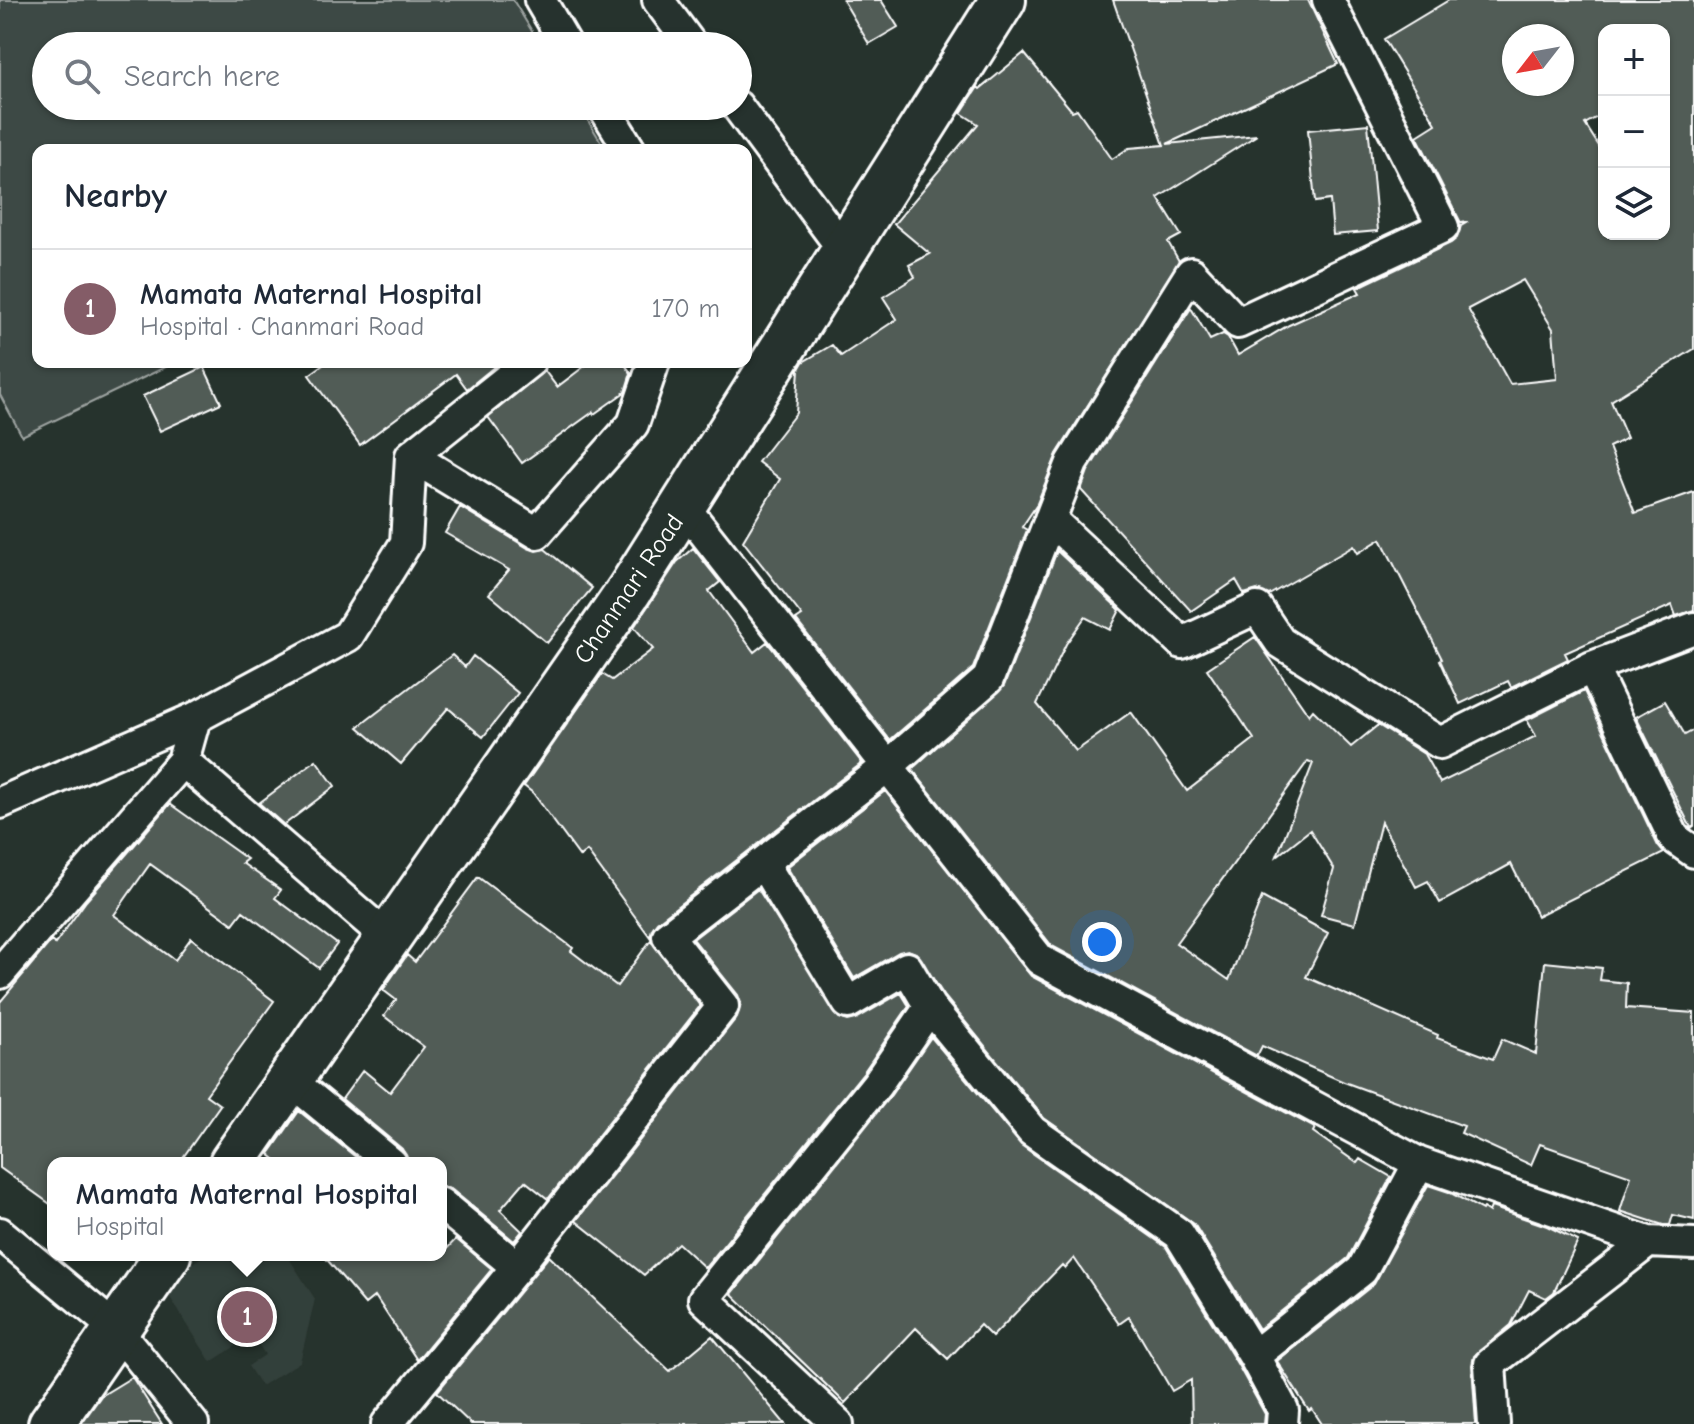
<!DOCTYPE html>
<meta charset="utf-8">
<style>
:root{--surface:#fff;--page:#f2f2f3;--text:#1f2937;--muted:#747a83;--line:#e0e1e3;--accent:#845c67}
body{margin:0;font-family:"Comic Neue",sans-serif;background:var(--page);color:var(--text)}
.controls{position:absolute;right:24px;top:24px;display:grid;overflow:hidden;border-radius:16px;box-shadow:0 2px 6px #0004}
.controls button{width:72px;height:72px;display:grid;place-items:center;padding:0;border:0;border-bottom:2px solid var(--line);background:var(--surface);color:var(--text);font:40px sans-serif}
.compass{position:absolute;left:1502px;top:24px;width:72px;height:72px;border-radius:50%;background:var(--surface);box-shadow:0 2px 6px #0004;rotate:239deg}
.you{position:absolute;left:1102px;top:942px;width:28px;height:28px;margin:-20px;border:6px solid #fff;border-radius:50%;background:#1a73e8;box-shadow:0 0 0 12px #1a73e833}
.badge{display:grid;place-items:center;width:52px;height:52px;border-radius:50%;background:var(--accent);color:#fff;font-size:26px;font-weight:700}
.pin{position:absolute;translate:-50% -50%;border:4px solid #fff;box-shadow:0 2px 8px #0006}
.popup{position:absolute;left:47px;top:1157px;width:400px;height:104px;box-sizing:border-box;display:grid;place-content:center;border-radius:16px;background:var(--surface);filter:drop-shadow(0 2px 6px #0005);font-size:26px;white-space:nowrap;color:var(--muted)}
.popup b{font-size:30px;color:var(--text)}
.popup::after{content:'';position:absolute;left:50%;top:100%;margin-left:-16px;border:16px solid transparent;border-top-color:var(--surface)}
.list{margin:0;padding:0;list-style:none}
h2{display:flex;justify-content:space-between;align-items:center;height:104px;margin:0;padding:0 32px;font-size:34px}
h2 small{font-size:26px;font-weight:400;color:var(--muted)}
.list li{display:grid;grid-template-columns:52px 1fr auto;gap:24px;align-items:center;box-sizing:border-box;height:120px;padding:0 32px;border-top:2px solid var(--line)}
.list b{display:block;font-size:30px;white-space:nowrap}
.list p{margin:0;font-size:26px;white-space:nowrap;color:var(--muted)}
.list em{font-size:26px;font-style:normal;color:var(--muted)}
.icon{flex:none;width:44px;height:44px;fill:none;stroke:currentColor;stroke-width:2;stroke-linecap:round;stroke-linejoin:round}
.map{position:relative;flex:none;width:1694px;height:1424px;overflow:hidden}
.search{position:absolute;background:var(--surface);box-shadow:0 2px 6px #0004;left:32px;top:32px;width:720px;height:88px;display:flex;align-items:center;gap:20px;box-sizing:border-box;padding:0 28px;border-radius:44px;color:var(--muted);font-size:30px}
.panel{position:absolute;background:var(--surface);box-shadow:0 2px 6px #0004;left:32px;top:144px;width:720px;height:224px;border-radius:16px}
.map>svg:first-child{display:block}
.built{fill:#333f3a}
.green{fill:#3e4944;stroke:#9ea4a2;stroke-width:2}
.building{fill:#515c57;stroke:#fff;stroke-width:2;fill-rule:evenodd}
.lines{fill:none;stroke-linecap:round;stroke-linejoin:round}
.street-casing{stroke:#fff;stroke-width:36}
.secondary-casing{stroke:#fff;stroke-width:50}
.street{stroke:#26332d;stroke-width:30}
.secondary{stroke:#26332d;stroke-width:44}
.labels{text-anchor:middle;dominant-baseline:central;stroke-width:6;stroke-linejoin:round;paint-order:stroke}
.street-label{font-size:26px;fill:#fff;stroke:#26332d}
</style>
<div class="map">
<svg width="1694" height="1424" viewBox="0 0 1694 1424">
<rect width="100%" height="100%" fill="#26332d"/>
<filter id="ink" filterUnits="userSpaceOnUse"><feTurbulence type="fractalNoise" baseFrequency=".0125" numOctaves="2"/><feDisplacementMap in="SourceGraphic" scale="16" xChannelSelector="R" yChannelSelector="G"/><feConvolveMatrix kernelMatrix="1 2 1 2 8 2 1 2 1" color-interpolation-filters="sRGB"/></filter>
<g filter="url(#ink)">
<!-- built -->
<path class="built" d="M205 1255H287L315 1299 300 1362 261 1386 248 1366 265 1355 253 1335 211 1362 161 1283Z"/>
<!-- green -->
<path class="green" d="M0 0H513L541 46H46V106H579L606 150H38V362H176L22 436 0 395Z"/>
<!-- building -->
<path class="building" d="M843 0H881L898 27 869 44Z
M1113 0H1308L1338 64 1167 144 1257 135 1158 198 1181 235 1168 242 1179 261 1057 454 1036 506 1022 527 1027 530 973 668 890 740 796 620 802 616 743 541 780 479 758 462 796 413 799 369 803 362 832 345 841 356 897 319 883 297 915 277 909 265 930 254 894 224 978 124 961 113 978 87 980 89 1024 53 1072 111 1077 109 1112 159 1129 148 1164 145Z
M1449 0H1694V349L1611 401 1627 438 1609 447 1635 513 1694 492V610L1676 616 1672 605 1565 653 1568 659 1511 687 1508 681 1460 704 1440 660 1442 659 1381 539 1358 553 1354 546 1269 595 1257 590 1244 594 1236 580 1191 611 1081 490 1088 471 1191 308 1210 340 1223 334 1228 337 1238 355 1289 325 1360 293 1357 288 1367 283 1451 243 1457 238 1461 226 1468 222 1461 223 1417 136 1436 124 1384 39ZM1604 30H1664V234H1604V154L1585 124 1604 113ZM1514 36H1562V84H1514ZM1523 280 1553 329 1557 379 1510 384 1468 309Z
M1368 124 1378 231 1333 235 1330 200 1315 202 1308 130Z
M327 362H500L467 389 456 374 360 445 309 375Z
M590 362H623L631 373 625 392 594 414 593 412 522 463 488 417 544 370 557 387Z
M204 367 221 403 160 431 143 396Z
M460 507 528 548 536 551 545 549 592 588 547 643 489 594 509 570 445 533Z
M693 548 720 582 709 591 754 652 767 642 862 763 657 922 652 929 650 937 587 851 580 857 533 793 524 786 602 674 612 680 653 649 634 627 677 562Z
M1057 551 1120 610 1110 630 1085 617 1066 644 1037 704 1076 751 1131 712 1187 791 1254 739 1207 669 1255 637 1309 715 1313 710 1351 747 1378 725 1424 754 1440 783 1536 736 1527 720 1584 691 1658 846 1664 853 1537 916 1511 864 1440 903 1428 881 1416 887 1381 822 1355 924 1321 915 1334 869 1310 830 1277 856 1313 763 1308 761 1176 943 1229 980 1262 897 1328 933 1306 977 1438 1035 1437 1038 1493 1059 1502 1039 1536 1054 1545 962 1602 968 1600 980 1627 983 1626 1008 1694 1013V1220L1673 1215 1670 1225H1663L1620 1211 1631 1176 1540 1144 1531 1165 1461 1133 1464 1126 1344 1082 1262 1046 1257 1056 1052 946 912 769 1004 686Z
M452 655 465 667 473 656 518 693 483 737 448 708 401 764 358 727Z
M1665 701 1685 735 1694 730V826L1691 828 1636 717Z
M316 760 335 786 284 825 259 803Z
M885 791 1031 976 1315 1128 1313 1132 1357 1163 1360 1159 1391 1177 1348 1258 1259 1329 1194 1224 1044 1118 945 997 916 953 908 950 899 952 854 978 787 867Z
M170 804 247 859 242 863 281 890 275 898 337 944 319 968 243 911 233 924 150 864 114 915 175 960 191 938 274 1001 206 1095 220 1105 179 1163H53V1206L0 1168V1002L51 941 55 944 86 901Z
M478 877 573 948 571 951 617 986 651 940 700 1006 548 1199 525 1181 500 1210 522 1231 514 1241 452 1190 441 1186V1163H409L402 1149 342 1099 363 1070 390 1092 424 1047 384 1016 396 1000 383 990 407 955 415 962Z
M758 889 839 1018 848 1021 856 1019 901 993 909 1006 863 1073 705 1268 678 1243 644 1275 576 1221 737 1017 741 1003 738 995 693 939Z
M931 1037 1021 1145 1166 1247 1238 1365 1265 1414 1264 1424H1192L1191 1380 1172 1391 1129 1317 1119 1324 1074 1258 1065 1268 1062 1265 992 1337 980 1325 948 1359 916 1328 845 1403 732 1294 891 1095Z
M299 1111 363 1163H280L269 1154Z
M1428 1185 1449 1192 1482 1210 1483 1208 1489 1212 1491 1207 1547 1226 1578 1241 1554 1292 1546 1298 1529 1290 1511 1325 1474 1356 1472 1365 1476 1424H1322L1312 1409 1309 1411 1277 1361 1374 1284Z
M456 1239 492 1269 417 1360 375 1296 365 1304 323 1255H441Z
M549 1256 670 1371 712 1336 785 1424H471L437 1392Z
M132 1377 162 1424H81L101 1396Z"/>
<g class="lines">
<defs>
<path id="street" d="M540 0 567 46
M658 0 692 46
M603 106 630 150
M737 106 845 252
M411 456 537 533 633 424 654 362
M684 507 1040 960 1419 1163 1648 1242 1694 1244
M1050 519 1182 643 1257 608 1280 642 1440 743 1592 667 1694 628
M1592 667 1674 838 1694 852
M183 761 195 718 348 636 406 543 411 456 529 362
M0 803 195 718
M763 863 848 1003 907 968 930 1007 1032 1131 1179 1234 1254 1356 1283 1410 1282 1424
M0 973 183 761 388 938
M290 1080 391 1163
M441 1204 517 1267
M0 1233 116 1329 193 1424
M1254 1356 1362 1270 1419 1163
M387 1424 517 1267 723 1006 668 936 888 766 988 679 1072 463 1191 273 1238 323 1443 227 1328 0
M838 1424 704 1299 877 1084 930 1007
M1494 1424 1490 1364 1648 1242"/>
<path id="secondary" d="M232 1163 629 591 1003 0
M51 1424 168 1255"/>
</defs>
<!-- street casing -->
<use href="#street" class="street-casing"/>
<!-- secondary casing -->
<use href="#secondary" class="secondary-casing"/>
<!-- street -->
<use href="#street" class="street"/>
<!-- secondary -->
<use href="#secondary" class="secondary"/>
</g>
</g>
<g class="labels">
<!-- street labels -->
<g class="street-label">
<text transform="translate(629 589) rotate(-56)">Chanmari Road</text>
</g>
</g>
</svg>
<div class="controls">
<button>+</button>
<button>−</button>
<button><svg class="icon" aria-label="layers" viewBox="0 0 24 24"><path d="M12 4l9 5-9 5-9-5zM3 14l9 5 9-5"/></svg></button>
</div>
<svg class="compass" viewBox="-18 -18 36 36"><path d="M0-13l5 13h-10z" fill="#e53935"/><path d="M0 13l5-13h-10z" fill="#747a83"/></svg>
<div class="you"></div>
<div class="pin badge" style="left:247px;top:1317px">1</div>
<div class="popup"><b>Mamata Maternal Hospital</b>Hospital</div>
<div class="search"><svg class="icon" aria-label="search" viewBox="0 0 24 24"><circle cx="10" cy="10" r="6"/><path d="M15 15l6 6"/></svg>Search here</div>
<section class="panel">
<h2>Nearby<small></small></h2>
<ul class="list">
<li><span class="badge">1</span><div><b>Mamata Maternal Hospital</b><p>Hospital · Chanmari Road</p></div><em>170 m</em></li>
</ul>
</section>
</div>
